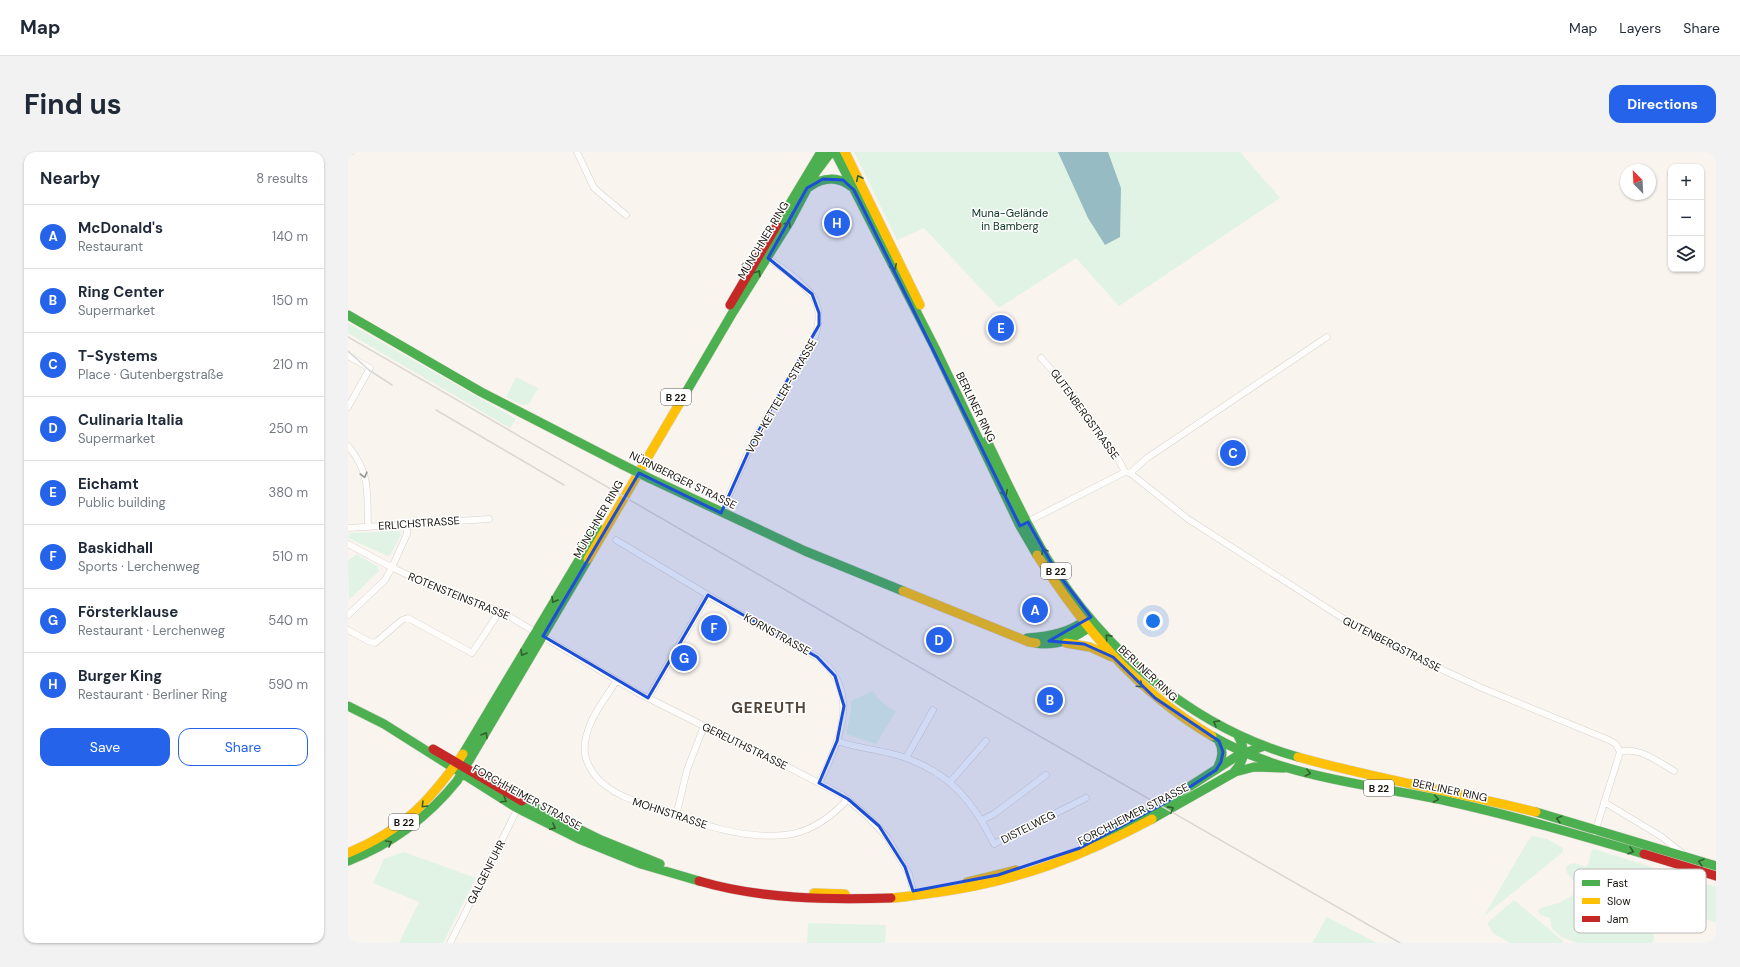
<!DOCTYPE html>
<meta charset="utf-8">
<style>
:root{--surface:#fff;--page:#f2f2f3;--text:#1f2937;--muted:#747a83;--line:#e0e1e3;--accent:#2563eb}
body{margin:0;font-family:"DM Sans",sans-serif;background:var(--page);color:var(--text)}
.controls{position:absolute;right:12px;top:12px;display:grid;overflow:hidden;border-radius:8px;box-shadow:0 1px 3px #0004}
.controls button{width:36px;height:36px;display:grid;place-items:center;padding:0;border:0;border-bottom:1px solid var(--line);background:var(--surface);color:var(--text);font:20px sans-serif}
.compass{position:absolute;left:1272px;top:12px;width:36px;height:36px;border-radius:50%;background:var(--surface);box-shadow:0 1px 3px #0004;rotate:336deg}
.you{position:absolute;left:805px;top:469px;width:14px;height:14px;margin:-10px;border:3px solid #fff;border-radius:50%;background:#1a73e8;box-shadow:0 0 0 6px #1a73e833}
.badge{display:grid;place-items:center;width:26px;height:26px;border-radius:50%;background:var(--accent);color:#fff;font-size:13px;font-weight:700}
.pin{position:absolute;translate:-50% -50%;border:2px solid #fff;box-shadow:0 1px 4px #0006}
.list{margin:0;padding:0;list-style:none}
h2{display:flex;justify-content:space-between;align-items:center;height:52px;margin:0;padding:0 16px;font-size:17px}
h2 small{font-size:13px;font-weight:400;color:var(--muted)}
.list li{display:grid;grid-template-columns:26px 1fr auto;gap:12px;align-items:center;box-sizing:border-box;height:64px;padding:0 16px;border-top:1px solid var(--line)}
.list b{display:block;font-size:15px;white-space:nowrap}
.list p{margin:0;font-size:13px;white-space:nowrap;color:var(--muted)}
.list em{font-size:13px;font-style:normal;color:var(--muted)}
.actions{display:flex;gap:8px;padding:12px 16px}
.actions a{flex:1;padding:9px 0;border:1px solid var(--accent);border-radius:12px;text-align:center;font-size:14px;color:var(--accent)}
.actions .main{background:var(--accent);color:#fff}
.icon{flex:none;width:22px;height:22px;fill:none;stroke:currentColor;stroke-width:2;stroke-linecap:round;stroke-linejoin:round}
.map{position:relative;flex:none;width:1368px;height:791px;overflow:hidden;border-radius:12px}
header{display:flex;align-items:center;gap:24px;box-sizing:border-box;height:56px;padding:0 20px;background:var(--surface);border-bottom:1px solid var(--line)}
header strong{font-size:19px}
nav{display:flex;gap:22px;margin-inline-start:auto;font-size:14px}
.intro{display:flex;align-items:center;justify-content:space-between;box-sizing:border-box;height:96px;padding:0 24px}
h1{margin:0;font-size:28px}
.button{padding:10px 18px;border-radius:12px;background:var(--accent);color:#fff;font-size:14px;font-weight:700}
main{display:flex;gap:24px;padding:0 24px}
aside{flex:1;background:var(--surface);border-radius:12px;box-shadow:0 1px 3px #0004}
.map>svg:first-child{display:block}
.green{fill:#e1f3e4}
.water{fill:#97bbc2}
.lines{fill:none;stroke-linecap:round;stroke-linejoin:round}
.street-casing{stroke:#d7d1ca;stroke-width:7}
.fast-casing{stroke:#d7d1ca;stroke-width:10}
.slow-casing{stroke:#d7d1ca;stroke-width:10}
.jam-casing{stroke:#d7d1ca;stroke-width:10}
.street{stroke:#fefdfc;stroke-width:6}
.fast{stroke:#4caf50;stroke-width:9}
.slow{stroke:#ffc107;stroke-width:9}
.jam{stroke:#c62828;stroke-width:9}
.rail{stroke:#d9d7d4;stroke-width:1.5}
.fast-bridge-casing{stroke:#d7d1ca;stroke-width:10;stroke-linecap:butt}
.fast-bridge{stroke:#4caf50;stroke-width:9}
.oneway{stroke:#32612e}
.oneway2{stroke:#969490}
.marked{fill:#1d4ed8;fill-opacity:0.2;stroke:#1d4ed8;stroke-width:3;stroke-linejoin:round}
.labels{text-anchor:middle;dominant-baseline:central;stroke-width:3;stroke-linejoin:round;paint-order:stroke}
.shield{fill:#fff;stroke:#5d5a55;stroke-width:1}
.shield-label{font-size:10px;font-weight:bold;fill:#18130c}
.park-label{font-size:11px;fill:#0d3321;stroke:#fff}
.street-label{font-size:11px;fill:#18130c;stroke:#fff}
.district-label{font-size:15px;font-weight:bold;letter-spacing:1px;fill:#524536;stroke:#fff}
.key{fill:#fff;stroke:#bab8b6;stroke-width:1}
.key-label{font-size:11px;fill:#18130c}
</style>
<header>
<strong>Map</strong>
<nav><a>Map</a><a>Layers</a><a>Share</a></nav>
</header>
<div class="intro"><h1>Find us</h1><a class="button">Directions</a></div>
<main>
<aside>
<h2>Nearby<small>8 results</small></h2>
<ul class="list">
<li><span class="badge">A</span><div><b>McDonald's</b><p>Restaurant</p></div><em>140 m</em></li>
<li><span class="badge">B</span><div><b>Ring Center</b><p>Supermarket</p></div><em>150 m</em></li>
<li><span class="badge">C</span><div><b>T-Systems</b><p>Place · Gutenbergstraße</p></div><em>210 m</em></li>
<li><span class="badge">D</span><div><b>Culinaria Italia</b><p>Supermarket</p></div><em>250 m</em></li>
<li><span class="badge">E</span><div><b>Eichamt</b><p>Public building</p></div><em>380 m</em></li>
<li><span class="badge">F</span><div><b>Baskidhall</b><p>Sports · Lerchenweg</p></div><em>510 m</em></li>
<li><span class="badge">G</span><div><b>Försterklause</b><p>Restaurant · Lerchenweg</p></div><em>540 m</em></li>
<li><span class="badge">H</span><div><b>Burger King</b><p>Restaurant · Berliner Ring</p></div><em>590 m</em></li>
</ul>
<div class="actions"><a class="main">Save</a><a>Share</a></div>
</aside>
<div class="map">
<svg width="1368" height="791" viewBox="0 0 1368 791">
<rect width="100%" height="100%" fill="#faf4ee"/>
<!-- green -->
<path class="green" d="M506 0H892L932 46 771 154 728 106 651 156 576 76 549 88Z
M0 171 168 267 162 276 0 181Z
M168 225 190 236 181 252 174 253 158 245Z
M49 379 52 380 53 383 43 402 40 404 0 386 2 381Z
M8 402 29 414 31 419 1 448 0 409Z
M525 539C531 549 538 554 548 559L528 592 498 582 503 560V549Z
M1184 684 1199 687 1215 696V700L1136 764 1178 692Z
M1246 697 1368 735V770L1341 763V759L1344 752 1318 747 1314 749 1310 760 1305 791H1229L1214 785 1204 777 1202 766 1192 763 1190 759 1192 756 1211 751 1225 743 1227 731 1219 721 1218 714 1225 711 1238 715 1241 711 1243 699Z
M56 700 128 726 95 791H51L71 750 25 731 36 707Z
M1166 748 1215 789 1214 791H1162L1145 781 1139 771Z
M979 765 1029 791H964Z
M460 771 538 773 537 791H459Z"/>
<!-- water -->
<path class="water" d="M710 0H760L773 36 772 85 757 93 740 66Z"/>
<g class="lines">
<defs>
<path id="street" d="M229 0 246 36 278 63
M0 1 3 0
M0 204 22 216 0 255
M693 206 721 237 768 303 777 320
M0 294C23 321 19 342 20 375
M782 321 799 306 979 185
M373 361 407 285 467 185C477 153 466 141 442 122 434 116 425 109 416 104
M677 371 777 320 782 321 840 367 1007 474 1047 496 1134 536 1261 588 1268 592 1272 600
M0 376 141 367
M268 388 385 458 469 505C514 538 492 590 471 631
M0 392 41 414 45 413 47 417
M45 413 59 382V372
M47 417 89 436 152 459 290 541 356 574 415 602 494 643 518 663 539 685 561 722 565 739
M0 463 37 428 42 419
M0 478 20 489 27 491 54 468 60 466 124 501 152 459
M269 528C255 550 234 574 237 602 239 614 248 627 258 634 272 645 288 649 305 655 346 670 399 690 444 682 465 678 485 663 500 647
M300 546 360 443
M489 589C512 597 536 598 558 606 603 622 626 651 646 692L738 646
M1272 600C1290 594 1311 610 1326 619
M558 606 585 558
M602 630 638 589
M1256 650 1314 685 1335 702
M328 664 339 618 356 574
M634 668 646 662 698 623
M1247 680 1272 600
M102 791 171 654"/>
<path id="fast" d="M487 0 587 196 672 374 689 403
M461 35C475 25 490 24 504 35
M429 73 473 0
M0 163 133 240 275 313
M337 242 385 160 442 69 468 20 483 0
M639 289C658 328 676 368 698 405 755 498 843 575 950 605
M301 326 457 399 555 439
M679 486C703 485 722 480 741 466
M688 491C711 495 728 485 746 472
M0 554 36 572 169 656 231 687 293 712 351 729
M864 584C936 626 1020 632 1099 649 1166 664 1231 683 1296 702
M115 602 250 376
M869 617C874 607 876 599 871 589
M886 620C898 607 898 597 889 582
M174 649 253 688 312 712
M1188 660 1368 714
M804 667 887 620 906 615 936 616
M739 693 791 667 889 604 916 594
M0 709C44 692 79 666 109 629L240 407"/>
<path id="slow" d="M497 0 572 153
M689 403C736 476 788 539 864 584
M240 407 337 242
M555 439 681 490 688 491
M718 491 742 495 764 505
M950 605C1028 627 1109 640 1188 660
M0 701C55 678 81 650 115 602
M619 730 668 718
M466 741 497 742
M543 746C559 745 575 742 592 740 670 729 735 704 804 667"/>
<path id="jam" d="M382 153 429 73
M85 597 174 649
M1296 702 1368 724
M351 729C412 747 480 748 543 746"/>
</defs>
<!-- street casing -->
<use href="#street" class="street-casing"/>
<!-- fast casing -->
<use href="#fast" class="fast-casing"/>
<!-- slow casing -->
<use href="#slow" class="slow-casing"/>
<!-- jam casing -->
<use href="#jam" class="jam-casing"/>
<!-- street -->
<use href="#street" class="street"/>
<!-- fast -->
<use href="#fast" class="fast"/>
<!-- slow -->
<use href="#slow" class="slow"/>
<!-- jam -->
<use href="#jam" class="jam"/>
<!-- rail -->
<path class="rail" d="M0 185 491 469 1052 791
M0 199 21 218 44 233
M88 258 216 333"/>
<defs>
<path id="fast-bridge" d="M275 313 301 326"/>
</defs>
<!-- fast-bridge casing -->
<use href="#fast-bridge" class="fast-bridge-casing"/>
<!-- fast-bridge -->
<use href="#fast-bridge" class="fast-bridge"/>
</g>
<!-- one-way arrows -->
<defs><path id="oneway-chevron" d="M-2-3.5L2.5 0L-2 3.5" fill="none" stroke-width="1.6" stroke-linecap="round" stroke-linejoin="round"/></defs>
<g class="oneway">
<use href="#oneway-chevron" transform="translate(511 26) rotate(-117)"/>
<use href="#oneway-chevron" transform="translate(440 72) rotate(-60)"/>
<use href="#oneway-chevron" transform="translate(546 115) rotate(64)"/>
<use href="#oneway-chevron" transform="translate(410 121) rotate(-58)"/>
<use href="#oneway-chevron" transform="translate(657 341) rotate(64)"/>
<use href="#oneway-chevron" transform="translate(696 399) rotate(-121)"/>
<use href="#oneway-chevron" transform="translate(206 448) rotate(121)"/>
<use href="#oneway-chevron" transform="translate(760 485) rotate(-132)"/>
<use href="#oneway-chevron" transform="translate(175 501) rotate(121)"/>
<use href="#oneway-chevron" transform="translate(792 533) rotate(43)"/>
<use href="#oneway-chevron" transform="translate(868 571) rotate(-151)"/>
<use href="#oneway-chevron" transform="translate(137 583) rotate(-60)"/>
<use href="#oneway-chevron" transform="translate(960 621) rotate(14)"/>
<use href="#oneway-chevron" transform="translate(1088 647) rotate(11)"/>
<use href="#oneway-chevron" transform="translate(156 648) rotate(30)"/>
<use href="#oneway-chevron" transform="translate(76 653) rotate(135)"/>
<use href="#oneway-chevron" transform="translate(823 657) rotate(-29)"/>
<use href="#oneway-chevron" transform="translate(1211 667) rotate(-165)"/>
<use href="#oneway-chevron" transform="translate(205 675) rotate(27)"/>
<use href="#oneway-chevron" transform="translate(41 691) rotate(-30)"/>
<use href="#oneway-chevron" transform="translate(1283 699) rotate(17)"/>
<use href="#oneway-chevron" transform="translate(1353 710) rotate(-164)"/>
</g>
<use class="oneway2" href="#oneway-chevron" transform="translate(16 323) rotate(75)"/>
<!-- marked area -->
<path class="marked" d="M475 27 495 28 506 38 672 374 680 370 708 419 743 465 701 489 736 492 765 505 807 546 871 589 875 600 873 610 868 618 817 651 732 696 650 723 565 739 557 715 531 674 500 647 471 631 489 589 496 554 487 524 469 505 360 443 300 546 195 484 291 321 373 361 407 285 471 173V161L464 142 420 106 459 36Z"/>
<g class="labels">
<!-- shield labels -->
<g class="shield">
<rect x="313" y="237" width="30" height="16" rx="3"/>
<rect x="693" y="411" width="30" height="16" rx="3"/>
<rect x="1016" y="628" width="30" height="16" rx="3"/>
<rect x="41" y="662" width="30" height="16" rx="3"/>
</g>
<g class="shield-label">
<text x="328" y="245">B 22</text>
<text x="708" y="419">B 22</text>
<text x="1031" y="636">B 22</text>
<text x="56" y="670">B 22</text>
</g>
<!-- park labels -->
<g class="park-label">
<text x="662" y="61">Muna-Gelände<tspan x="662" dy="13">in Bamberg</tspan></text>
</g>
<!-- street labels -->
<g class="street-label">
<text transform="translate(415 88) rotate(-59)">MÜNCHNER RING</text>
<text transform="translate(433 244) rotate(-60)">VON-KETTELER-STRASSE</text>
<text transform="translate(628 255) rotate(64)">BERLINER RING</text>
<text transform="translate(737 262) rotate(54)">GUTENBERGSTRASSE</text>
<text transform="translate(335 328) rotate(26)">NÜRNBERGER STRASSE</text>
<text transform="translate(250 367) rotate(-60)">MÜNCHNER RING</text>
<text transform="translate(71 371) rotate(-4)">ERLICHSTRASSE</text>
<text transform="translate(111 444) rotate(22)">ROTENSTEINSTRASSE</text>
<text transform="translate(429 482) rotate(29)">KORNSTRASSE</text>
<text transform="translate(1044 492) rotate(27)">GUTENBERGSTRASSE</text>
<text transform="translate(800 521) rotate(43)">BERLINER RING</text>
<text transform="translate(397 594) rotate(26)">GEREUTHSTRASSE</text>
<text transform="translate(1102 638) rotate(12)">BERLINER RING</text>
<text transform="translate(179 645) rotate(29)">FORCHHEIMER STRASSE</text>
<text transform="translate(322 661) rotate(18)">MOHNSTRASSE</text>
<text transform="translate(785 662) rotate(-27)">FORCHHEIMER STRASSE</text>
<text transform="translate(680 675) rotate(-27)">DISTELWEG</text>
<text transform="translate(138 720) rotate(-63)">GALGENFUHR</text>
</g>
<!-- district labels -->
<g class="district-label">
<text x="421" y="556">GEREUTH</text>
</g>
</g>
<!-- legend -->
<rect x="1226" y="717" width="132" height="64" rx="6" class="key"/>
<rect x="1234" y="728" width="18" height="6" fill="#4caf50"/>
<rect x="1234" y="746" width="18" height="6" fill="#ffc107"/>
<rect x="1234" y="764" width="18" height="6" fill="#c62828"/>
<g class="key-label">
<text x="1259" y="735">Fast</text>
<text x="1259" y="753">Slow</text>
<text x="1259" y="771">Jam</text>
</g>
</svg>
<div class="controls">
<button>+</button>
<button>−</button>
<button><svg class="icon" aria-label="layers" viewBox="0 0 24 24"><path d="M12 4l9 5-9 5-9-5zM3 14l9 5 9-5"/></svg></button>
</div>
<svg class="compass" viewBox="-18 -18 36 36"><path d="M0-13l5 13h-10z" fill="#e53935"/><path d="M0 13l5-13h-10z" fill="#747a83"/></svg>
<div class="you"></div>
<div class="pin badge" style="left:687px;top:458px">A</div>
<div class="pin badge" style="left:702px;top:548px">B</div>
<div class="pin badge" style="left:885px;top:301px">C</div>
<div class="pin badge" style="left:591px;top:488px">D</div>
<div class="pin badge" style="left:653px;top:176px">E</div>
<div class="pin badge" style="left:366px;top:476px">F</div>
<div class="pin badge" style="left:336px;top:506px">G</div>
<div class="pin badge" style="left:489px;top:71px">H</div>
</div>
</main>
